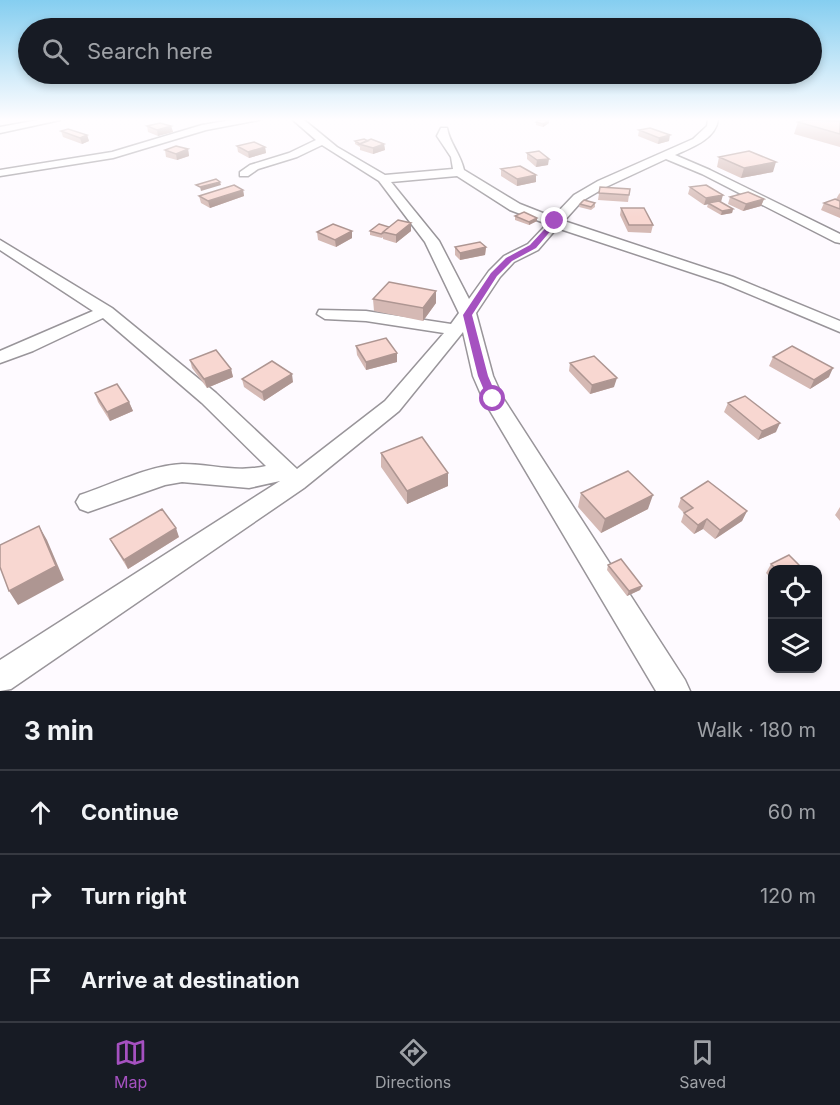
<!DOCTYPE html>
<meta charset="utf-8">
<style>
:root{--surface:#171b24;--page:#242831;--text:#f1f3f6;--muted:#9ea1a6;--line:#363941;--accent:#a551c0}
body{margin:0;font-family:Inter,sans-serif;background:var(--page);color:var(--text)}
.controls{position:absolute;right:18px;bottom:18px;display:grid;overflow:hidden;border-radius:12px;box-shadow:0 3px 9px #0003}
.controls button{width:54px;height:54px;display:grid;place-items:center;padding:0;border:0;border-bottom:2px solid var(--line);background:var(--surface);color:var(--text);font:30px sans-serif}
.stop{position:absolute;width:18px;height:18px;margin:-14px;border:4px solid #a551c0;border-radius:50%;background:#fff}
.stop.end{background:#a551c0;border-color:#fff;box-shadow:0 2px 6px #0008}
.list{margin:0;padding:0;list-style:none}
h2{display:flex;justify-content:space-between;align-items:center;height:78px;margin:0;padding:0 24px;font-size:26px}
h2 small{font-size:20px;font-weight:400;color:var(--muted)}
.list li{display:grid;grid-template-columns:39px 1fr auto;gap:18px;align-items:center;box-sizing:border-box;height:84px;padding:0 24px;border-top:2px solid var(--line)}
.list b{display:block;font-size:22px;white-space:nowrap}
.list em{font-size:20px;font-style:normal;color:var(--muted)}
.icon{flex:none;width:33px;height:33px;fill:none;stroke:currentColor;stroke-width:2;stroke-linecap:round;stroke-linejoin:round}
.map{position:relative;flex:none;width:840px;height:691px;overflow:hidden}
.search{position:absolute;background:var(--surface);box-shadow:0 3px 9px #0003;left:18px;right:18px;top:18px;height:66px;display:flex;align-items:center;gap:15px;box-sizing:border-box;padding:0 21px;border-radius:33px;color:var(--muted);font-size:22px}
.sheet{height:330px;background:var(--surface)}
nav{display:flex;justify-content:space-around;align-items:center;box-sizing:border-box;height:84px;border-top:2px solid var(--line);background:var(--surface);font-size:16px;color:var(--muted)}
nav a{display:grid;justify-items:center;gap:3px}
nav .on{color:var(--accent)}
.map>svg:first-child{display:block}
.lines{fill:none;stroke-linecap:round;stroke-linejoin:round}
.minor-casing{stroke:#99959a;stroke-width:3}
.minor{fill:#fff;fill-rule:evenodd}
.wall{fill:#d5b9b4}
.shaded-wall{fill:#ae9692}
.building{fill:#f8d7d1;stroke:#ae9692;stroke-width:1.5}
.route{fill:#a551c0}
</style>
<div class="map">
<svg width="840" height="691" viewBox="0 0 840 691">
<rect width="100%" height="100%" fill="#fefaff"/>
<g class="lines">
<defs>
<path id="minor" d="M38 120H60L0 133V127Z
M232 120H259L206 130 113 158 0 176V170L112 152 202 125Z
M293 120H304L337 147 385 175 453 169 451 157 437 136 441 128H447C450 144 460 153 464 170L520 204 553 217 574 195 598 181 693 139 707 126 708 120H718C715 140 690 148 675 155L710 170 840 234V243L835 242 702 174 666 159 606 187 582 201 564 221 733 277 840 321V332L723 283 557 228 538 250 514 262 500 277 476 313 493 376 503 398 685 680 690 691H656L483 399 473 376 463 332 399 411 304 488 11 689 0 691V660L280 481 249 488 182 482 165 485 88 512 80 509 76 502 80 495C110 485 151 465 182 464 211 464 238 473 266 466L202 403 103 318 33 351 0 363V351L93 311 0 250V240L112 308 216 393 297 469 385 401 444 333 366 321 325 319 317 314 319 310 366 311 451 324 459 313 425 242 379 181 322 145 297 157 258 169 248 176H240V172L250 165 289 153 316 140ZM457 176 510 210 547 224 528 244 504 256 489 271 469 299 439 241 391 182Z"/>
</defs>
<!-- minor casing -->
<use href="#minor" class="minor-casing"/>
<!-- minor -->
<use href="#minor" class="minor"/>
</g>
<!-- wall -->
<path class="wall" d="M840 120V147L794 134 798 122Z
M536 122 549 123 543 127 536 125Z
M147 126H171L173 132 158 136 148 132Z
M639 130 669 141 658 144 638 136Z
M61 131 87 135 89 141 82 144 63 137Z
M355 141H368L384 144 385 150 373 154 360 150V147L355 144Z
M237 146 265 147 266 153 249 158 238 152Z
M188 149 189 156 177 160 166 157 165 150Z
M527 153 548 165 536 167 527 159Z
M719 157 773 172 741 178 717 167Z
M501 169 536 175V182L517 186 501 176Z
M600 187 629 195 628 202 598 200Z
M690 187 733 209 732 213 721 215 707 207 708 204 704 205 688 194Z
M243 190 244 196 210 208 201 203 199 196Z
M840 193V218L821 210 824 203 836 199 839 194Z
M730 197 764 199 761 206 743 211 728 204Z
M595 203V207L591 210 579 207 580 204Z
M621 208 653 225 651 233 628 232 620 215Z
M515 216 537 221 529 225 515 220Z
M389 227 411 231 396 243 383 239V237L382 238 370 235V231Z
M317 232 352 238 336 247 318 240Z
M455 247H486L485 255 460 260 455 255Z
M436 291V303L423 321 374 311 373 299Z
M356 346 397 362 366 370 357 355Z
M773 357 829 377 810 389 769 366Z
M190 360 231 369 233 377 207 388 192 368Z
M570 363 614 387 590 394 569 371Z
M242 379 293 382 264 401 244 387Z
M95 393 129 402 133 411 110 421 98 402Z
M728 403 776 432 758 440 724 412Z
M381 453 448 486 407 504 381 467Z
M581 493 648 509 601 533 578 507Z
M681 498 747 511 742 521 715 539 703 529 694 534 681 522 684 513 678 507Z
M840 507V521L835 515Z
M179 537 128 569 115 548 110 539Z
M771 564 804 570H772V579L766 573Z
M608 565 642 586 640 590 627 596 607 570Z"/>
<!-- shaded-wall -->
<path class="shaded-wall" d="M549 120V123L543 127V124Z
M171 126 173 132 158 136 157 130Z
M87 135 89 141 82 144 80 138Z
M670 135 669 141 658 144 659 138Z
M384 144 385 150 373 154V148Z
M265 147 266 153 249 158 248 152Z
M188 149 189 156 177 160 176 154Z
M549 159 548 165 536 167 537 160Z
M776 162 773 172 741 178 744 168Z
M536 175V182L517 186V179Z
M220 182 221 185 201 191 200 187Z
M243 190 244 196 210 208 208 201Z
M723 195 721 202 704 205 706 198Z
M764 199 761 206 743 211 746 204Z
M733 209 732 213 721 215 722 211Z
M537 218V221L529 225V222Z
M411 223V231L396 243V235Z
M352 231V238L336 247 335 240Z
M486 247 485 255 460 260V253Z
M436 291V303L423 321V308Z
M397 353V362L366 370V362Z
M833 368 829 377 810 389 814 380Z
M231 369 233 377 207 388 204 379Z
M292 374 293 382 264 401 262 392Z
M617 378 614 387 590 394 592 385Z
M129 402 133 411 110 421 107 412Z
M780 423 776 432 758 440 762 431Z
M448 473V486L407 504V491Z
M653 495 648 509 601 533 605 519Z
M747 511 742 521 715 539 720 530Z
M707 519 703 529 694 534 698 525Z
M39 526 47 540 64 580 18 605 9 591Z
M176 528 179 537 128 569 124 560Z
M642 586 640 590 627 596 629 591Z"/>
<!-- building -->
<path class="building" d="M539 120H549L543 124 536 122Z
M805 120 840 121V134L798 122Z
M160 123 171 126 157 130 147 126Z
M650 128 670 135 659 138 639 130Z
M68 129 87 135 80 138 61 131Z
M364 139 368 141 360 144 355 141Z
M371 139 384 144 373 148 359 144Z
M254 142 265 147 248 152 237 146Z
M176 146 188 149 176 154 165 150Z
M539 151 549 159 537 160 527 153Z
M749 151 776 162 744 168 719 157Z
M520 166 536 175 517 179 501 169Z
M216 179 220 182 200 187 196 185Z
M234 185 243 190 208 201 199 196Z
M706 185 723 195 706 198 690 187Z
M600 187 630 189 629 195 599 193Z
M748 192 764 199 746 204 730 197Z
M835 199 840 201V209L824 203Z
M584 200 595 203 591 207 580 204Z
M719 201 733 209 722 211 708 203Z
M621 208H644L653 225H629Z
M524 212 537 218 529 222 515 216Z
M398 220 411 223 396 235 383 232Z
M333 224 352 231 335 240 317 232Z
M379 224 389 227 383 232V233L381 234 370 231Z
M480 242 486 247 460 253 455 247Z
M389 282 436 291 423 308 373 299Z
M386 338 397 353 366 362 356 346Z
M792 346 833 368 814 380 773 357Z
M216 350 231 369 204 379 190 360Z
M594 356 617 378 592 385 570 363Z
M272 361 292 374 262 392 242 379Z
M117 384 129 402 107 412 95 393Z
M745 396 780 423 762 431 728 403Z
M422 437 448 473 407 491 381 453Z
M628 471 653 495 605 519 581 493Z
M708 481 747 511 720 530 707 519 698 525 684 513 693 508 681 498Z
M162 509 176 528 124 560 110 539Z
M39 526 56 566 9 591 0 567V545Z
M789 555 804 570H777L771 564Z
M621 559 642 586 629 591 608 565Z"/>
<!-- sky -->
<linearGradient id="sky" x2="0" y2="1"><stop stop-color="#85cef0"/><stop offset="0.55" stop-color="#fffdff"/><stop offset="1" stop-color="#fffdff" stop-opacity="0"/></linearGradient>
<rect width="840" height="217" fill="url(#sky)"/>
<!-- route -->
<path class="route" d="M553 220 559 221 536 248 512 261 497 276 472 315 488 376 498 399 493 403 489 402 478 376 463 315 491 273 506 258 530 245Z"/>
</svg>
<div class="controls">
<button><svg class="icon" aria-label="locate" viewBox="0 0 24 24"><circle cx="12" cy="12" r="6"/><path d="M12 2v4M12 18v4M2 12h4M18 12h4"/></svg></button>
<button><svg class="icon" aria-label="layers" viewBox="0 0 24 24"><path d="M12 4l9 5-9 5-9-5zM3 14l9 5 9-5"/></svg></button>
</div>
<div class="stop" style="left:493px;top:399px"></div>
<div class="stop end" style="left:555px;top:221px"></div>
<div class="search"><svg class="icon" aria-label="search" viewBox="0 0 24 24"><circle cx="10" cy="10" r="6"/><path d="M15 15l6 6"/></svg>Search here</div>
</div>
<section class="sheet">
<h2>3 min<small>Walk · 180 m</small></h2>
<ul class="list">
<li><svg class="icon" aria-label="ahead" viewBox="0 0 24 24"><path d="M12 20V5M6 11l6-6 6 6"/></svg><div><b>Continue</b></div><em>60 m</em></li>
<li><svg class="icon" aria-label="right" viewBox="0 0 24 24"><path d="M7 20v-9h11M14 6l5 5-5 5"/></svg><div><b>Turn right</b></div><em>120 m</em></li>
<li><svg class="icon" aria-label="arrive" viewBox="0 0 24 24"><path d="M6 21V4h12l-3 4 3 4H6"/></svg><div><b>Arrive at destination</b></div></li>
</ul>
</section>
<nav>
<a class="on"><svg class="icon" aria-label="map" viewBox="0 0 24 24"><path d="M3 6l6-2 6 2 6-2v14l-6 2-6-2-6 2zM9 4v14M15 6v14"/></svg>Map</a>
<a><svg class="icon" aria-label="directions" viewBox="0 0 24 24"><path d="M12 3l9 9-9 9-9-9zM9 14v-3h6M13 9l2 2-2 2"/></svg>Directions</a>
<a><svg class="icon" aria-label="saved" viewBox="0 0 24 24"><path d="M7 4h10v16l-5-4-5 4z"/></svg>Saved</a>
</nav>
